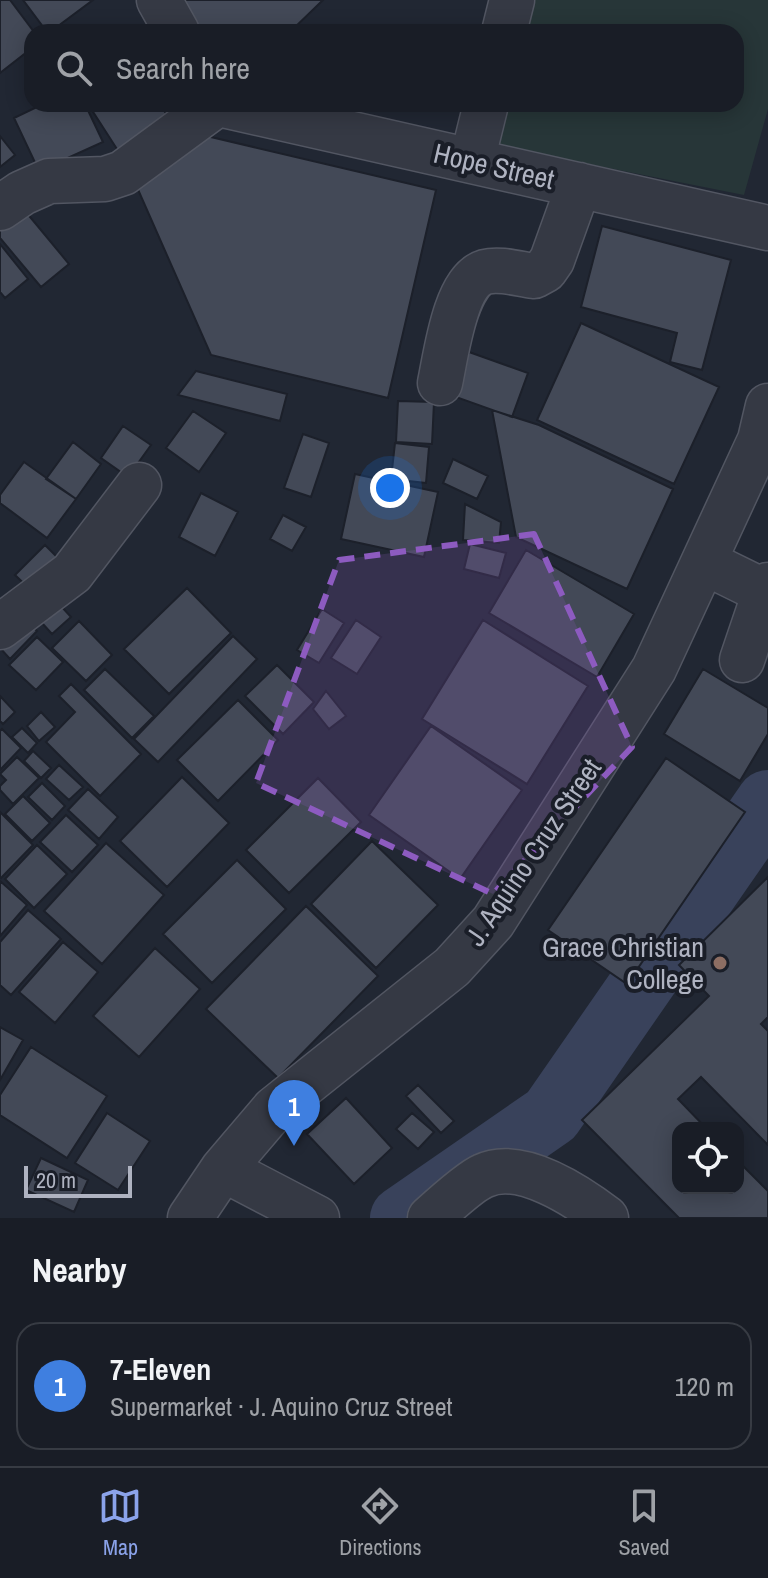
<!DOCTYPE html>
<meta charset="utf-8">
<style>
:root{--surface:#191d26;--page:#262a32;--text:#f1f3f6;--muted:#9fa2a7;--line:#373b43;--accent:#8ba3ea}
body{margin:0;font-family:"Archivo Narrow",sans-serif;background:var(--page);color:var(--text)}
.controls{position:absolute;right:24px;bottom:24px;display:grid;overflow:hidden;border-radius:16px;box-shadow:0 4px 20px #0003}
.controls button{width:72px;height:72px;display:grid;place-items:center;padding:0;border:0;border-bottom:2px solid var(--line);background:var(--surface);color:var(--text);font:40px sans-serif}
.scale{position:absolute;left:24px;bottom:20px;width:108px;box-sizing:border-box;padding-left:8px;border:4px solid #afb3c1;border-top:0;font-size:22px;line-height:28px;white-space:nowrap;color:#afb3c1;-webkit-text-stroke:6px #1a1e28;paint-order:stroke}
.you{position:absolute;left:390px;top:488px;width:28px;height:28px;margin:-20px;border:6px solid #fff;border-radius:50%;background:#1a73e8;box-shadow:0 0 0 12px #1a73e833}
.badge{display:grid;place-items:center;width:52px;height:52px;border-radius:50%;background:var(--accent);color:#fff;font-size:26px;font-weight:700}
.pin{position:absolute;translate:-50% -66px;filter:drop-shadow(0 2px 4px #0008)}
.pin::after{content:'';position:absolute;top:42px;width:28px;height:24px;background:inherit;clip-path:polygon(0 0,100% 0,50% 100%)}
.list{margin:0;padding:0;list-style:none}
h2{display:flex;justify-content:space-between;align-items:center;height:104px;margin:0;padding:0 32px;font-size:34px}
h2 small{font-size:26px;font-weight:400;color:var(--muted)}
.list li{display:grid;grid-template-columns:52px 1fr auto;gap:24px;align-items:center;box-sizing:border-box;height:128px;margin:0 16px 16px;padding:0 16px;border:2px solid var(--line);border-radius:24px}
.list b{display:block;font-size:30px;white-space:nowrap}
.list p{margin:0;font-size:26px;white-space:nowrap;color:var(--muted)}
.list em{font-size:26px;font-style:normal;color:var(--muted)}
.icon{flex:none;width:44px;height:44px;fill:none;stroke:currentColor;stroke-width:2;stroke-linecap:round;stroke-linejoin:round}
.map{position:relative;flex:none;width:768px;height:1218px;overflow:hidden}
.search{position:absolute;background:var(--surface);box-shadow:0 4px 20px #0003;left:24px;right:24px;top:24px;height:88px;display:flex;align-items:center;gap:20px;box-sizing:border-box;padding:0 28px;border-radius:24px;color:var(--muted);font-size:30px}
.sheet{height:248px;background:var(--surface)}
nav{display:flex;justify-content:space-around;align-items:center;box-sizing:border-box;height:112px;border-top:2px solid var(--line);background:var(--surface);font-size:22px;color:var(--muted)}
nav a{display:grid;justify-items:center;gap:4px}
nav .on{color:var(--accent)}
.map>svg:first-child{display:block}
.green{fill:#273638}
.lines{fill:none;stroke-linecap:round;stroke-linejoin:round}
.river{stroke:#39425b;stroke-width:64}
.building{fill:#434957;stroke:#1c202a;stroke-width:2}
.minor-casing{stroke:#525662;stroke-width:47}
.minor{stroke:#353944;stroke-width:44}
.marked{fill:#8d5bc0;fill-opacity:0.2;stroke:#8d5bc0;stroke-width:6;stroke-dasharray:16 10;stroke-linejoin:round}
.education-dot{fill:#8d6e63;stroke:#1a1e28;stroke-width:3}
.labels{text-anchor:middle;dominant-baseline:central;stroke-width:8;stroke-linejoin:round;paint-order:stroke}
.street-label{font-size:28px;fill:#afb3c1;stroke:#1a1e28}
.poi-label{font-size:28px;fill:#afb3c1;stroke:#1a1e28;text-anchor:end}
</style>
<div class="map">
<svg width="768" height="1218" viewBox="0 0 768 1218">
<rect width="100%" height="100%" fill="#212733"/>
<!-- green -->
<path class="green" d="M516 0H768V109L744 195 483 143 492 104H736V32H509Z"/>
<g class="lines">
<!-- river -->
<path class="river" d="M402 1218 551 1115 768 802"/>
</g>
<!-- building -->
<path class="building" d="M0 0H10L34 32H32V48L0 73Z
M23 0H93L50 32H47Z
M168 0H323L290 32H186Z
M43 104H85L103 142 39 171 14 118Z
M88 104H160L175 128 124 160Z
M198 134 436 190 388 398 211 355 136 185Z
M0 136 15 155 0 167Z
M21 206 69 264 41 287 0 238V223Z
M602 226 731 260 702 370 670 362 677 333 581 307Z
M0 244 28 279 5 298 0 292Z
M581 323 719 387 674 484 537 420Z
M469 352 528 373 512 417 453 396Z
M196 371 287 394 280 421 178 395Z
M398 401 434 402 432 444 396 442Z
M492 410 539 425 673 489 627 589 516 537Z
M193 411 226 433 199 472 166 448Z
M123 426 151 445 128 477 101 458Z
M303 434 329 443 311 497 284 488Z
M73 442 101 464 76 499 46 479Z
M395 443 429 447 426 483 391 479Z
M453 459 488 476 477 499 443 483Z
M24 462 76 499 47 538 0 503V495Z
M355 474 438 492 424 557 341 539Z
M201 493 238 512 215 556 179 537Z
M465 504 501 522 499 543 463 540Z
M283 515 306 527 292 551 270 539Z
M470 544 506 553 499 578 464 569Z
M45 545 65 565 35 594 15 575Z
M526 550 634 614 597 677 489 613Z
M187 588 231 633 169 694 124 649Z
M51 595 71 617 52 634 32 612Z
M322 609 344 623 319 663 297 650Z
M23 617 37 631 10 659 0 648Z
M356 620 381 637 357 674 331 658Z
M483 620 588 686 527 784 422 719Z
M79 621 112 655 86 681 52 648Z
M233 636 257 659 158 762 134 739Z
M37 637 63 662 36 690 9 665Z
M277 665 314 702 283 734 245 696Z
M105 669 154 716 132 738 84 690Z
M703 669 768 708V734L740 781 664 734Z
M71 684 141 754 100 796 46 742 75 712 59 696Z
M326 691 346 716 329 729 313 709Z
M0 696 15 712 3 724 0 721Z
M238 700 278 740 218 801 177 760Z
M41 712 55 727 39 741 27 726Z
M431 726 522 790 460 879 369 815Z
M22 728 37 743 28 753 12 737Z
M2 729 21 748 0 770V731Z
M33 751 51 768 41 778 24 761Z
M17 757 39 778 13 804 0 790V786L6 780 0 774Z
M666 758 745 812 627 984 548 930Z
M59 765 83 787 69 800 46 779Z
M182 777 229 823 167 887 120 841Z
M318 778 361 822 289 893 246 850Z
M42 783 65 806 52 820 28 797Z
M88 789 118 817 99 839 68 810Z
M23 796 50 823 32 841 5 814Z
M0 812 33 845 1 878 0 877Z
M66 815 98 845 72 872 40 842Z
M372 841 438 905 376 968 311 904Z
M106 843 164 895 102 964 44 911Z
M37 845 67 874 34 908 5 879Z
M237 860 286 909 212 983 163 934Z
M768 877V1017L761 1024 768 1031V1145L701 1077 678 1099 706 1128H678V1188H738V1161L768 1191V1218H679L582 1120 709 996 679 965Z
M0 881 27 905 0 936Z
M306 906 378 976 278 1078 206 1009Z
M28 910 61 939 11 995 0 985V942Z
M63 942 98 972 55 1023 19 992Z
M155 948 200 989 139 1057 93 1016Z
M0 1027 23 1040 0 1080Z
M31 1047 107 1096 67 1158 0 1115V1095Z
M418 1085 454 1121 441 1133 406 1096Z
M346 1098 392 1148 354 1184 307 1134Z
M107 1113 150 1141 118 1190 75 1163Z
M412 1113 434 1132 418 1149 396 1129Z
M41 1158 88 1180 74 1212 26 1190Z"/>
<g class="lines">
<defs>
<path id="minor" d="M159 0 177 32
M504 32 512 0
M219 104 768 228
M472 161 486 104
M0 208 22 193 49 181 105 179 123 173 217 104
M440 383C446 355 455 281 485 272 500 268 519 274 534 276L545 270 552 260 579 185
M704 562 765 592 768 585
M0 627 72 573 139 485
M742 660 765 592
M223 1169 317 1218
M190 1218 223 1169 274 1109 452 967 493 922 654 669 760 440 768 406
M430 1218C441 1208 471 1181 483 1176 520 1158 577 1196 606 1218"/>
</defs>
<!-- minor casing -->
<use href="#minor" class="minor-casing"/>
<!-- minor -->
<use href="#minor" class="minor"/>
</g>
<!-- marked area -->
<path class="marked" d="M534 534 632 747 493 894 256 783 339 560Z"/>
<!-- markers -->
<circle class="education-dot" cx="720" cy="963" r="8"/>
<g class="labels">
<!-- street labels -->
<g class="street-label">
<text transform="translate(494 166) rotate(13)">Hope Street</text>
<text transform="translate(533 852) rotate(-56)">J. Aquino Cruz Street</text>
</g>
<!-- poi labels -->
<g class="poi-label">
<text x="704" y="947">Grace Christian<tspan x="704" dy="32">College</tspan></text>
</g>
</g>
</svg>
<div class="controls">
<button><svg class="icon" aria-label="locate" viewBox="0 0 24 24"><circle cx="12" cy="12" r="6"/><path d="M12 2v4M12 18v4M2 12h4M18 12h4"/></svg></button>
</div>
<div class="scale">20 m</div>
<div class="you"></div>
<div class="pin badge" style="left:294px;top:1146px;background:#3f7fe0">1</div>
<div class="search"><svg class="icon" aria-label="search" viewBox="0 0 24 24"><circle cx="10" cy="10" r="6"/><path d="M15 15l6 6"/></svg>Search here</div>
</div>
<section class="sheet">
<h2>Nearby<small></small></h2>
<ul class="list">
<li><span class="badge" style="background:#3f7fe0">1</span><div><b>7-Eleven</b><p>Supermarket · J. Aquino Cruz Street</p></div><em>120 m</em></li>
</ul>
</section>
<nav>
<a class="on"><svg class="icon" aria-label="map" viewBox="0 0 24 24"><path d="M3 6l6-2 6 2 6-2v14l-6 2-6-2-6 2zM9 4v14M15 6v14"/></svg>Map</a>
<a><svg class="icon" aria-label="directions" viewBox="0 0 24 24"><path d="M12 3l9 9-9 9-9-9zM9 14v-3h6M13 9l2 2-2 2"/></svg>Directions</a>
<a><svg class="icon" aria-label="saved" viewBox="0 0 24 24"><path d="M7 4h10v16l-5-4-5 4z"/></svg>Saved</a>
</nav>
